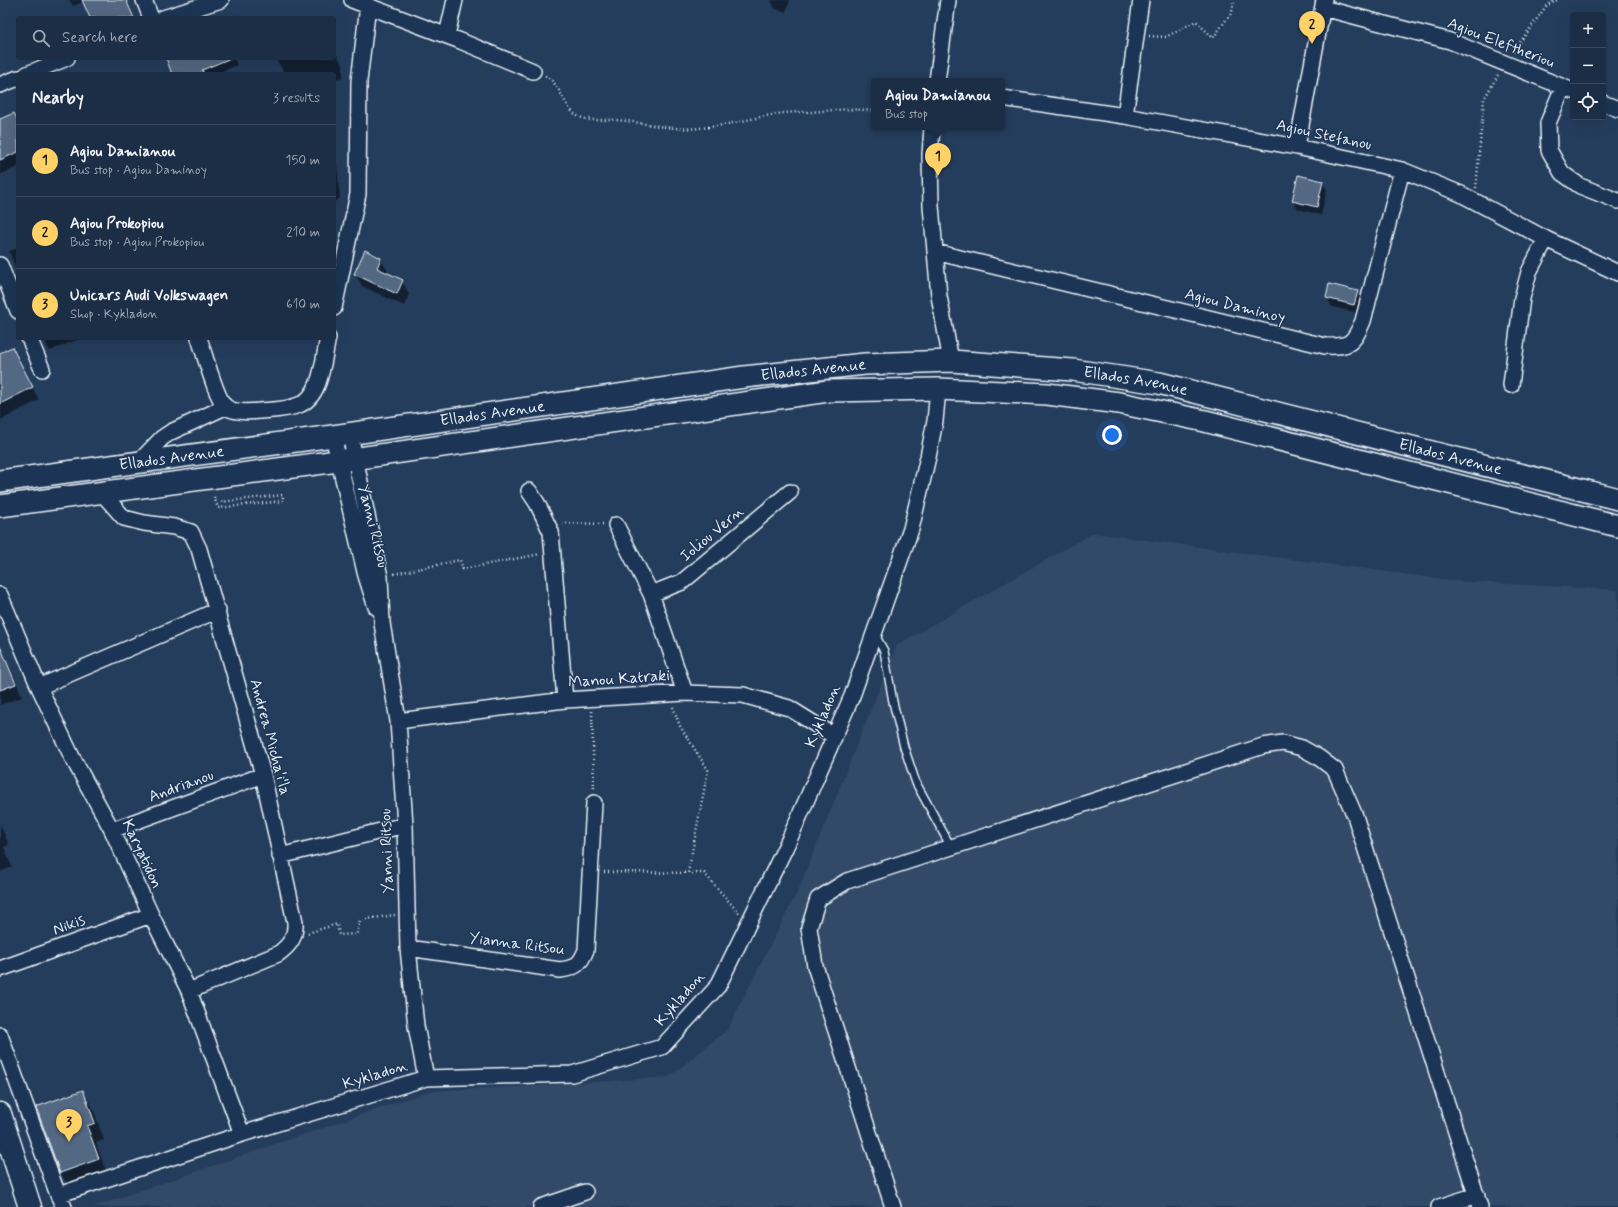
<!DOCTYPE html>
<meta charset="utf-8">
<style>
:root{--surface:#1c2e46;--page:#293a51;--text:#f1f3f6;--muted:#a0a8b3;--line:#3a4a5f;--accent:#ffd166}
body{margin:0;font-family:Mynerve,sans-serif;background:var(--page);color:var(--text)}
.controls{position:absolute;right:12px;top:12px;display:grid;overflow:hidden;border-radius:4px;box-shadow:0 4px 16px #0002}
.controls button{width:36px;height:36px;display:grid;place-items:center;padding:0;border:0;border-bottom:1px solid var(--line);background:var(--surface);color:var(--text);font:20px sans-serif}
.you{position:absolute;left:1112px;top:435px;width:14px;height:14px;margin:-10px;border:3px solid #fff;border-radius:50%;background:#1a73e8;box-shadow:0 0 0 6px #1a73e833}
.badge{display:grid;place-items:center;width:26px;height:26px;border-radius:50%;background:var(--accent);color:#111;font-size:13px;font-weight:700}
.pin{position:absolute;translate:-50% -33px;filter:drop-shadow(0 1px 2px #0008)}
.pin::after{content:'';position:absolute;top:21px;width:14px;height:12px;background:inherit;clip-path:polygon(0 0,100% 0,50% 100%)}
.popup{position:absolute;left:871px;top:78px;width:134px;height:52px;box-sizing:border-box;display:grid;place-content:center;border-radius:4px;background:var(--surface);filter:drop-shadow(0 1px 3px #0005);font-size:13px;white-space:nowrap;color:var(--muted)}
.popup b{font-size:15px;color:var(--text)}
.popup::after{content:'';position:absolute;left:50%;top:100%;margin-left:-8px;border:8px solid transparent;border-top-color:var(--surface)}
.list{margin:0;padding:0;list-style:none}
h2{display:flex;justify-content:space-between;align-items:center;height:52px;margin:0;padding:0 16px;font-size:17px}
h2 small{font-size:13px;font-weight:400;color:var(--muted)}
.list li{display:grid;grid-template-columns:26px 1fr auto;gap:12px;align-items:center;box-sizing:border-box;height:72px;padding:0 16px;border-top:1px solid var(--line)}
.list b{display:block;font-size:15px;white-space:nowrap}
.list p{margin:0;font-size:13px;white-space:nowrap;color:var(--muted)}
.list em{font-size:13px;font-style:normal;color:var(--muted)}
.icon{flex:none;width:22px;height:22px;fill:none;stroke:currentColor;stroke-width:2;stroke-linecap:round;stroke-linejoin:round}
.map{position:relative;flex:none;width:1618px;height:1207px;overflow:hidden}
.search{position:absolute;background:var(--surface);box-shadow:0 4px 16px #0002;left:16px;top:16px;width:320px;height:44px;display:flex;align-items:center;gap:10px;box-sizing:border-box;padding:0 14px;border-radius:4px;color:var(--muted);font-size:15px}
.panel{position:absolute;background:var(--surface);box-shadow:0 4px 16px #0002;left:16px;top:72px;width:320px;height:268px;border-radius:4px}
.map>svg:first-child{display:block}
.built{fill:#334a68}
.shadow{fill:#0007}
.building{fill:#536782;stroke:#e8f1f8}
.lines{fill:none;stroke-linecap:round;stroke-linejoin:round}
.service-casing{stroke:#e8f1f8;stroke-width:10}
.minor-casing{stroke:#e8f1f8;stroke-width:18}
.secondary-casing{stroke:#e8f1f8;stroke-width:24}
.trunk-casing{stroke:#e8f1f8;stroke-width:25}
.path{stroke:#e8f1f8;stroke-width:2.5;stroke-dasharray:1 3;stroke-linecap:butt}
.service{stroke:#1d3557;stroke-width:7}
.minor{stroke:#1d3557;stroke-width:15}
.secondary{stroke:#1d3557;stroke-width:21}
.trunk{stroke:#1d3557;stroke-width:22}
.labels{text-anchor:middle;dominant-baseline:central;stroke-width:3;stroke-linejoin:round;paint-order:stroke}
.street-label{font-size:16px;fill:#e8f1f8;stroke:#1d3557}
</style>
<div class="map">
<svg width="1618" height="1207" viewBox="0 0 1618 1207">
<rect width="100%" height="100%" fill="#253d5d"/>
<filter id="ink" filterUnits="userSpaceOnUse"><feTurbulence type="fractalNoise" baseFrequency=".025" numOctaves="2"/><feDisplacementMap in="SourceGraphic" scale="8" xChannelSelector="R" yChannelSelector="G"/><feConvolveMatrix kernelMatrix="1 2 1 2 8 2 1 2 1" color-interpolation-filters="sRGB"/></filter>
<g filter="url(#ink)">
<!-- built -->
<path class="built" d="M1093 533 1457 581 1618 590V1207H93L430 1091 552 1085 669 1077 727 1030 798 891 897 645Z"/>
<!-- shadow -->
<path class="shadow" d="M69 0H127L135 18H91L84 2 73 6Z
M771 0H790L786 12 775 9Z
M236 15 238 18H229Z
M334 47 335 52 343 65V78L334 79V74H285L275 58H334Z
M167 58H234L237 65 217 74H173Z
M0 120 18 121V167L0 175Z
M334 160 337 166 340 198 334 202Z
M1322 182 1327 190 1321 215 1298 209 1293 201Z
M18 248V274L9 251Z
M380 259 388 271 387 274 402 281 409 294 404 306 362 286 355 274Z
M1330 285 1357 292 1362 300 1359 313 1332 307 1327 298Z
M43 338H81L50 351Z
M0 354 19 361 39 400 1 420Z
M3 655 11 668 22 697 0 705V656Z
M0 824 9 845 4 847 12 867 0 872Z
M83 1092 93 1108 104 1140 96 1143 108 1176 70 1190 61 1173Z"/>
<!-- building -->
<path class="building" d="M82 0H126L134 18H90Z
M166 58H231L202 70 204 74H172Z
M14 113 18 121V152L0 160V119Z
M1298 175 1323 181 1317 207 1292 201Z
M365 250 381 258 377 268 403 280 397 294 354 274Z
M1329 284 1358 291 1354 305 1326 298Z
M12 347 33 387 0 404V353Z
M0 646 16 684 0 690Z
M83 1090 95 1123 87 1126 99 1159 60 1173 36 1107Z"/>
<g class="lines">
<defs>
<path id="service" d="M875 635 884 651 893 702 904 747 916 783 951 847"/>
<path id="minor" d="M144 0 151 18
M352 0 458 40 533 71
M1323 8 1450 41 1573 91
M163 18 221 0
M447 35 455 0
M27 74 67 58
M937 81 948 0
M0 85 18 78
M1563 87 1548 123 1549 150 1562 173 1580 186 1618 201
M1002 98 1125 116 1297 147 1402 170 1461 194 1546 239 1618 273
M1603 103 1618 109
M1125 116 1141 0
M932 127 930 155 931 206 939 296 951 361
M1297 147 1324 0
M935 252 1325 346C1350 347 1353 344 1363 321L1402 170
M0 265 18 311
M334 308 358 194 359 81 368 5
M29 338 42 369
M199 338C204 352 216 398 225 406 232 413 250 412 260 411 272 410 287 410 299 405 322 396 323 359 328 338
M1511 385 1522 298 1529 272 1546 239
M350 434 380 577 382 623 398 721 405 825 408 948 416 1026 426 1078
M333 436 366 576 376 607
M139 462 162 438 171 432 225 407
M529 491 537 503 551 532 565 700
M101 492 124 518 144 523 174 527 191 532 199 549 263 775 295 922C296 937 290 945 278 954L189 991
M616 525 651 594 685 693
M651 594 682 582 790 492
M0 595 39 687 72 757 112 830 151 915 189 991 242 1134
M39 687 218 610
M398 721 565 700 685 693 743 695 789 708 834 736
M112 830 263 775
M280 856 405 825
M408 948 560 970C575 968 580 965 586 950L594 803
M0 969 151 915
M0 1035 58 1195 64 1207
M58 1195 242 1134 426 1078 572 1074 662 1047 718 986 789 840 852 696 911 529 928 457 935 421 938 389
M541 1207 585 1192
M893 1207 815 966 809 928 818 899 847 881 1263 746 1283 743 1302 748 1318 757 1335 770 1355 816 1480 1207
M1439 1207 1477 1195"/>
<g id="secondary">
<path id="s1" d="M0 481 333 436 744 377 865 364 951 361 1073 370 1159 383 1618 499"/>
<path d="M0 506 338 461 828 391 938 389 1047 394 1119 403 1205 421 1618 526"/>
</g>
<path id="trunk" d="M0 1114 30 1207"/>
</defs>
<!-- service casing -->
<use href="#service" class="service-casing"/>
<!-- minor casing -->
<use href="#minor" class="minor-casing"/>
<!-- secondary casing -->
<use href="#secondary" class="secondary-casing"/>
<!-- trunk casing -->
<use href="#trunk" class="trunk-casing"/>
<!-- path -->
<path class="path" d="M1149 36 1166 37 1196 21 1213 38 1232 12 1234 0
M1513 52 1547 5 1557 0
M545 76C563 84 563 113 583 118 594 122 605 119 616 120 644 122 671 131 700 128 726 126 752 118 777 114 788 112 800 112 811 112 832 110 853 108 874 111
M1476 188 1484 99 1498 75
M214 497 218 508 283 501V495L220 502
M562 523 603 524
M394 574 460 560 463 569 540 554
M673 707 680 726 708 770 688 873
M592 711 594 790
M604 872 704 873 739 913
M308 933 337 924 339 935 357 934 360 920 395 915"/>
<!-- service -->
<use href="#service" class="service"/>
<!-- minor -->
<use href="#minor" class="minor"/>
<!-- secondary -->
<use href="#secondary" class="secondary"/>
<!-- trunk -->
<use href="#trunk" class="trunk"/>
</g>
</g>
<g class="labels">
<!-- street labels -->
<g class="street-label">
<text transform="translate(1501 43) rotate(21)">Agiou Eleftheriou</text>
<text transform="translate(1324 135) rotate(12)">Agiou Stefanou</text>
<text transform="translate(1235 306) rotate(14)">Agiou Daminoy</text>
<text stroke="none"><textPath href="#s1" startOffset="821">Ellados Avenue</textPath></text>
<text stroke="none"><textPath href="#s1" startOffset="1145">Ellados Avenue</textPath></text>
<text stroke="none"><textPath href="#s1" startOffset="497">Ellados Avenue</textPath></text>
<text stroke="none"><textPath href="#s1" startOffset="1469">Ellados Avenue</textPath></text>
<text stroke="none"><textPath href="#s1" startOffset="173">Ellados Avenue</textPath></text>
<text transform="translate(373 526) rotate(76)">Yanni Ritsou</text>
<text transform="translate(712 534) rotate(-40)">Ioliou Vern</text>
<text transform="translate(619 679) rotate(-4)">Manou Katraki</text>
<text transform="translate(823 716) rotate(-67)">Kykladon</text>
<text transform="translate(270 737) rotate(75)">Andrea Micha'i'la</text>
<text transform="translate(181 786) rotate(-20)">Andrianou</text>
<text transform="translate(387 851) rotate(-92)">Yanni Ritsou</text>
<text transform="translate(142 854) rotate(65)">Karyatidon</text>
<text transform="translate(69 925) rotate(-20)">Nikis</text>
<text transform="translate(517 944) rotate(7)">Yianna Ritsou</text>
<text transform="translate(680 999) rotate(-49)">Kykladon</text>
<text transform="translate(375 1075) rotate(-17)">Kykladon</text>
</g>
</g>
</svg>
<div class="controls">
<button>+</button>
<button>−</button>
<button><svg class="icon" aria-label="locate" viewBox="0 0 24 24"><circle cx="12" cy="12" r="6"/><path d="M12 2v4M12 18v4M2 12h4M18 12h4"/></svg></button>
</div>
<div class="you"></div>
<div class="pin badge" style="left:938px;top:176px">1</div>
<div class="popup"><b>Agiou Damianou</b>Bus stop</div>
<div class="pin badge" style="left:1312px;top:44px">2</div>
<div class="pin badge" style="left:69px;top:1142px">3</div>
<div class="search"><svg class="icon" aria-label="search" viewBox="0 0 24 24"><circle cx="10" cy="10" r="6"/><path d="M15 15l6 6"/></svg>Search here</div>
<section class="panel">
<h2>Nearby<small>3 results</small></h2>
<ul class="list">
<li><span class="badge">1</span><div><b>Agiou Damianou</b><p>Bus stop · Agiou Daminoy</p></div><em>150 m</em></li>
<li><span class="badge">2</span><div><b>Agiou Prokopiou</b><p>Bus stop · Agiou Prokopiou</p></div><em>210 m</em></li>
<li><span class="badge">3</span><div><b>Unicars Audi Volkswagen</b><p>Shop · Kykladon</p></div><em>610 m</em></li>
</ul>
</section>
</div>
